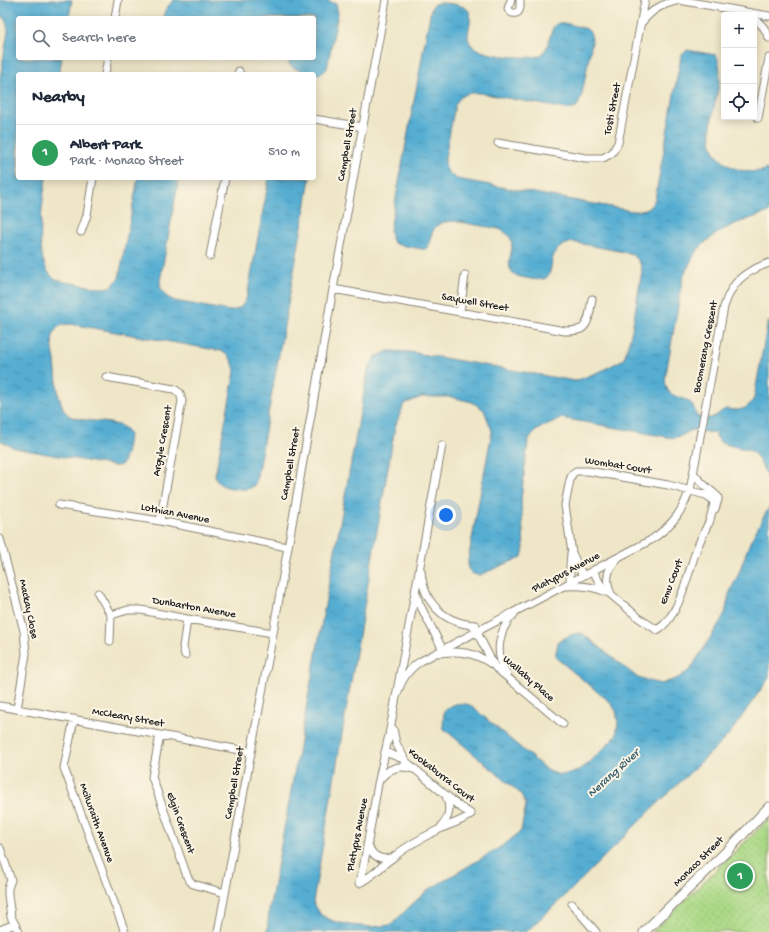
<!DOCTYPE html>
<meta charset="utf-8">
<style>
:root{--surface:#fff;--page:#f2f2f3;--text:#1f2937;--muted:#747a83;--line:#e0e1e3;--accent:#111827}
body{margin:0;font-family:"Gochi Hand",sans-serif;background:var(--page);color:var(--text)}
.controls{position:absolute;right:12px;top:12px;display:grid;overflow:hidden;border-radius:4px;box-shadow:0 2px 10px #0003}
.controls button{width:36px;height:36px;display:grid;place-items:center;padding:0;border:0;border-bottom:1px solid var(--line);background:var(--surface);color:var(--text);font:20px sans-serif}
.you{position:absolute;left:446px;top:515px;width:14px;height:14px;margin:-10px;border:3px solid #fff;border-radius:50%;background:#1a73e8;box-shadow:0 0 0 6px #1a73e833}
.badge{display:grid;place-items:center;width:26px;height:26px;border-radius:50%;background:var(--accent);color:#fff;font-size:13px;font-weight:700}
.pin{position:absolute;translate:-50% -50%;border:2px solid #fff;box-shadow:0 1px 4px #0006}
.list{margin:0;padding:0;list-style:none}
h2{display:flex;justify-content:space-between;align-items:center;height:52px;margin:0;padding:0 16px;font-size:17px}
h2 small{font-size:13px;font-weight:400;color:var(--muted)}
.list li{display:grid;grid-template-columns:26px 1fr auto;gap:12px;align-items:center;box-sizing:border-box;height:56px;padding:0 16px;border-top:1px solid var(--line)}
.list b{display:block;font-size:15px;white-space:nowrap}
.list p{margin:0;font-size:13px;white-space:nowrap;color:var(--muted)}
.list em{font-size:13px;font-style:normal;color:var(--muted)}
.icon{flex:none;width:22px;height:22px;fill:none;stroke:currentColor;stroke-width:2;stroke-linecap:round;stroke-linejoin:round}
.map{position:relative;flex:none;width:769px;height:932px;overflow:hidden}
.search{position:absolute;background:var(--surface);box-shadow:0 2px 10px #0003;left:16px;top:16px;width:300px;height:44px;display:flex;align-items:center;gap:10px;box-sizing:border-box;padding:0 14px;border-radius:4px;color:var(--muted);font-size:15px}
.panel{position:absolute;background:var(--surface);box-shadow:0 2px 10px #0003;left:16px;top:72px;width:300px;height:108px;border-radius:4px}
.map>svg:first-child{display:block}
.park{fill:url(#park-dots);stroke:#647a51}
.water{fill:url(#water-ripples);stroke:#386477}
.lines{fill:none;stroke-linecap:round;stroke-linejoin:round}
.street-casing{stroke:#868172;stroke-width:9}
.secondary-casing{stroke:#868172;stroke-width:11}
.street{stroke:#fff;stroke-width:7}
.secondary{stroke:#fff;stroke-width:9}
.labels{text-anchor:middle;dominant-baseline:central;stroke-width:4;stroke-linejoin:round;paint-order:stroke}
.street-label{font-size:11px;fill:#1c1c1c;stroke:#fcf5e5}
.water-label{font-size:12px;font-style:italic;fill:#365d6e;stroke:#fcf5e5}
</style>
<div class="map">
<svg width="769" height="932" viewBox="0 0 769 932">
<defs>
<pattern id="park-dots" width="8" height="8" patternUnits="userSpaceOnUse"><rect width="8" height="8" fill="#abd986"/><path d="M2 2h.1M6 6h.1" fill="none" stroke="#93ba73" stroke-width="1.8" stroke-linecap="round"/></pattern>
<pattern id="water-ripples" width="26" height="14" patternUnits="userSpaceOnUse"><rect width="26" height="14" fill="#55add2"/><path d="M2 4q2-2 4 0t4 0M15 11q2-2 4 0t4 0" fill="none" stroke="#468caa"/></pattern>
</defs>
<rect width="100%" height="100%" fill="#fcf5e5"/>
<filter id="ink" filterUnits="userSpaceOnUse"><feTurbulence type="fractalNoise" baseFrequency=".025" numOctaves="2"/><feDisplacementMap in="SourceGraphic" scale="8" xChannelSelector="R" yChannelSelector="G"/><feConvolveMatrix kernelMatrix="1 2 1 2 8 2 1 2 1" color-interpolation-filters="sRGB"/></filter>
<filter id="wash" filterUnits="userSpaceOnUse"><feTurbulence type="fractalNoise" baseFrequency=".012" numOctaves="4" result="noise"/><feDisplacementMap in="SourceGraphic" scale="16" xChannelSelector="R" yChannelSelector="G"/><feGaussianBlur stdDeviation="0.9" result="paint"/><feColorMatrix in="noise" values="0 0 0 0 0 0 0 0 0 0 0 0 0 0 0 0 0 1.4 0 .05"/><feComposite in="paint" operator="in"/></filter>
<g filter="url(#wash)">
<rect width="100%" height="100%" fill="#efe6c7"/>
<!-- park -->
<path class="park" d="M769 819V932H652Z"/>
<!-- water -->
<path class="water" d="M0 0H72L69 18H18V58H62L59 74H18V178H46C43 201 32 264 54 278 62 283 74 283 83 285 92 286 105 291 113 285 115 283 117 280 119 278L138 178H179L163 265 160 281 161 290 167 297 175 301 230 311C239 309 243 307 247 297L269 178H310L303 221 256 481C256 482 254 486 253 486 249 492 225 488 220 484 217 482 216 478 215 475L235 371C233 361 230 356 221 351L71 324C63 324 55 326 53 336 51 342 54 354 55 360 56 372 57 385 59 397 61 402 63 410 67 414 76 423 114 419 126 429 127 431 128 432 129 434 129 439 126 460 122 464 120 466 117 466 114 466L14 448 0 440V78L8 31C7 25 6 19 0 15Z
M174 0H325L336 4 337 8 338 13 327 68C325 71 323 73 319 74 314 74 292 70 289 64 289 64 289 59 289 58H314V18H163L168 6Z
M439 3C447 3 467 4 470 13 471 18 470 23 469 28 468 33 467 38 470 43 477 56 520 58 534 57 553 56 546 26 559 23 565 22 577 27 584 28 591 30 592 36 592 42L581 99 576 108 572 109H566L480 93C468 92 461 94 455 105L445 158C445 170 447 173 457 179L633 211C645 212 650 209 655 199L681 56 687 50 716 55C733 86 686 143 730 166 743 173 756 173 769 169V212L732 225 716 234 703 244 694 255 683 277 665 380C667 394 671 395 684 399 686 400 688 400 690 402 694 405 695 412 697 416 705 418 711 420 718 414 720 412 723 410 726 409 729 409 733 410 736 410 744 410 750 406 754 398L767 326 769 321V480L758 458 752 451 721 443 714 433 691 430 683 435 673 438 561 418 542 427 533 433 528 441 521 500 524 548 522 557 480 575 473 574 468 569V560L492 431 484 410 472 402 451 397H422L404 404 395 427 313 902 321 915 333 921 349 925 371 927 391 925 411 905 428 890 504 845 521 831 526 805 521 794 443 728 444 711C455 703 457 702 470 705L548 771 561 775 573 773 587 765 616 736 618 722 616 711 610 702 555 657 558 642C566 637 572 633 582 633L638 678 661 684 678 678 690 670 725 614 729 594 738 575 750 542 769 507V678L728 736 646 815 568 893 526 932H267L269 911 368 370 375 357 389 351 409 352 575 381 601 371 624 359 632 330 642 270C640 262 637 257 629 253L572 242C567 244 562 245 558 249 544 264 561 286 526 278 521 277 515 276 512 272 502 259 525 240 499 229L454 221C433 222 433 229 428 247L425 249H422L395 244 392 241 390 230 431 9 434 4Z"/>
</g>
<g filter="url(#ink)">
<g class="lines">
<defs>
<path id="street" d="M511 0 508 9C512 15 519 15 520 7 520 5 520 2 520 0
M679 0 769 16
M754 17 764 28 769 38
M115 18 118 0
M642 22C654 8 662 4 680 0
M105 74 108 58
M238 74 239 71
M758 118 769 58
M314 119 363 127
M498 143 586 158H603L612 153 618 143 645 0
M81 232 87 215 93 178
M210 256 225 178
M333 289 565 331C570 331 576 331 581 329 590 324 590 308 592 299
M460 312 465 275
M106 377 174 389 180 393 182 401 160 521
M694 474 703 484 718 497V500L715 509
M59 505 160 521 287 547
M0 539 24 631 26 654 17 709
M421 571C423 602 444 624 476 625
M593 571 602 587 639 618 657 630C679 618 688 573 696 551 700 540 705 530 710 520
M583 576 577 564 572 553 565 505 570 480 572 474 576 471H588L668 485 706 495 712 499 714 504 709 523
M570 583V565L571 553
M566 586C580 585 593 586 606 592
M98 593 111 615 110 641
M416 593 419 603 444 652
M611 594C605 581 607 569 617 559
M111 615 128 610H141L187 619 273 633
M473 625 495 667 563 724
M440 653C461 650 476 653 493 665
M185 655 183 647 187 619
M507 674C494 655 498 630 514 614
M396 697C401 681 407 670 421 661L651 540C673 525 684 510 691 485L724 307C732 281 744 272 769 263
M0 706 160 735 251 752
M74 719 64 768 125 932
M393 729 396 743 405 760
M160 735 152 777 187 876 190 881 193 884 225 893
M380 779C389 768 400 764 413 769
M441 827C449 818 451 807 446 796
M368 843C370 855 380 861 391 858
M0 848 11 880 8 888V895L11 917 19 932
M359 883 363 869 378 784 389 735 442 445
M359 883C372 877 380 867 391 859 405 847 421 838 438 830 449 824 462 822 471 814L460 807 403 759 385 752
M572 904 596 932
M0 930 15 924
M218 932 273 633 333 289 386 0"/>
<path id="secondary" d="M644 932 729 849 769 807"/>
</defs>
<!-- street casing -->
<use href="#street" class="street-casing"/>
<!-- secondary casing -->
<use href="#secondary" class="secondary-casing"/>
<!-- street -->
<use href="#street" class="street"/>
<!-- secondary -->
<use href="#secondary" class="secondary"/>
</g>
</g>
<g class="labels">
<!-- street labels -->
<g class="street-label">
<text transform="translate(613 109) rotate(-79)">Tosti Street</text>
<text transform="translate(348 145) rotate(-80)">Campbell Street</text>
<text transform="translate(475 303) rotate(10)">Saywell Street</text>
<text transform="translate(706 347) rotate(-79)">Boomerang Crescent</text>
<text transform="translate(163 441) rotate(-80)">Argyle Crescent</text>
<text transform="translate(291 464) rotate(-80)">Campbell Street</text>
<text transform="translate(618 466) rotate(9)">Wombat Court</text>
<text transform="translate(175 514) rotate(11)">Lothian Avenue</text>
<text transform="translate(566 573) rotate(-28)">Platypus Avenue</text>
<text transform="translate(672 582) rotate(-69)">Emu Court</text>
<text transform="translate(194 608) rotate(10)">Dunbarton Avenue</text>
<text transform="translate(28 609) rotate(78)">Mackay Close</text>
<text transform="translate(528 679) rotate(41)">Wallaby Place</text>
<text transform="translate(128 718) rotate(10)">McCleary Street</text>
<text transform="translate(441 776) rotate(38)">Kookaburra Court</text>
<text transform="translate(235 783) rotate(-80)">Campbell Street</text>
<text transform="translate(96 823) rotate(70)">Mcilwraith Avenue</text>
<text transform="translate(180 823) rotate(70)">Elgin Crescent</text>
<text transform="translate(358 835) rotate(-79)">Platypus Avenue</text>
<text transform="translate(699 862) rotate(-45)">Monaco Street</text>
</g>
<!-- water labels -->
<g class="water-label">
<text transform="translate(614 774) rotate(-42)">Nerang River</text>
</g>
</g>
</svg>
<div class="controls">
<button>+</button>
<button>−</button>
<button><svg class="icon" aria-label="locate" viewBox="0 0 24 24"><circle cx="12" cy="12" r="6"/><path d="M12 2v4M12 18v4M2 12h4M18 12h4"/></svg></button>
</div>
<div class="you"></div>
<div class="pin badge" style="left:740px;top:876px;background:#2e9e5b">1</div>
<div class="search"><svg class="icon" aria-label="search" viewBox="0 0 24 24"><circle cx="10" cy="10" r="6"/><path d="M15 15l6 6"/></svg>Search here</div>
<section class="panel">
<h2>Nearby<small></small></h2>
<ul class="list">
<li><span class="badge" style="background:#2e9e5b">1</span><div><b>Albert Park</b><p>Park · Monaco Street</p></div><em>510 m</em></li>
</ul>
</section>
</div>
